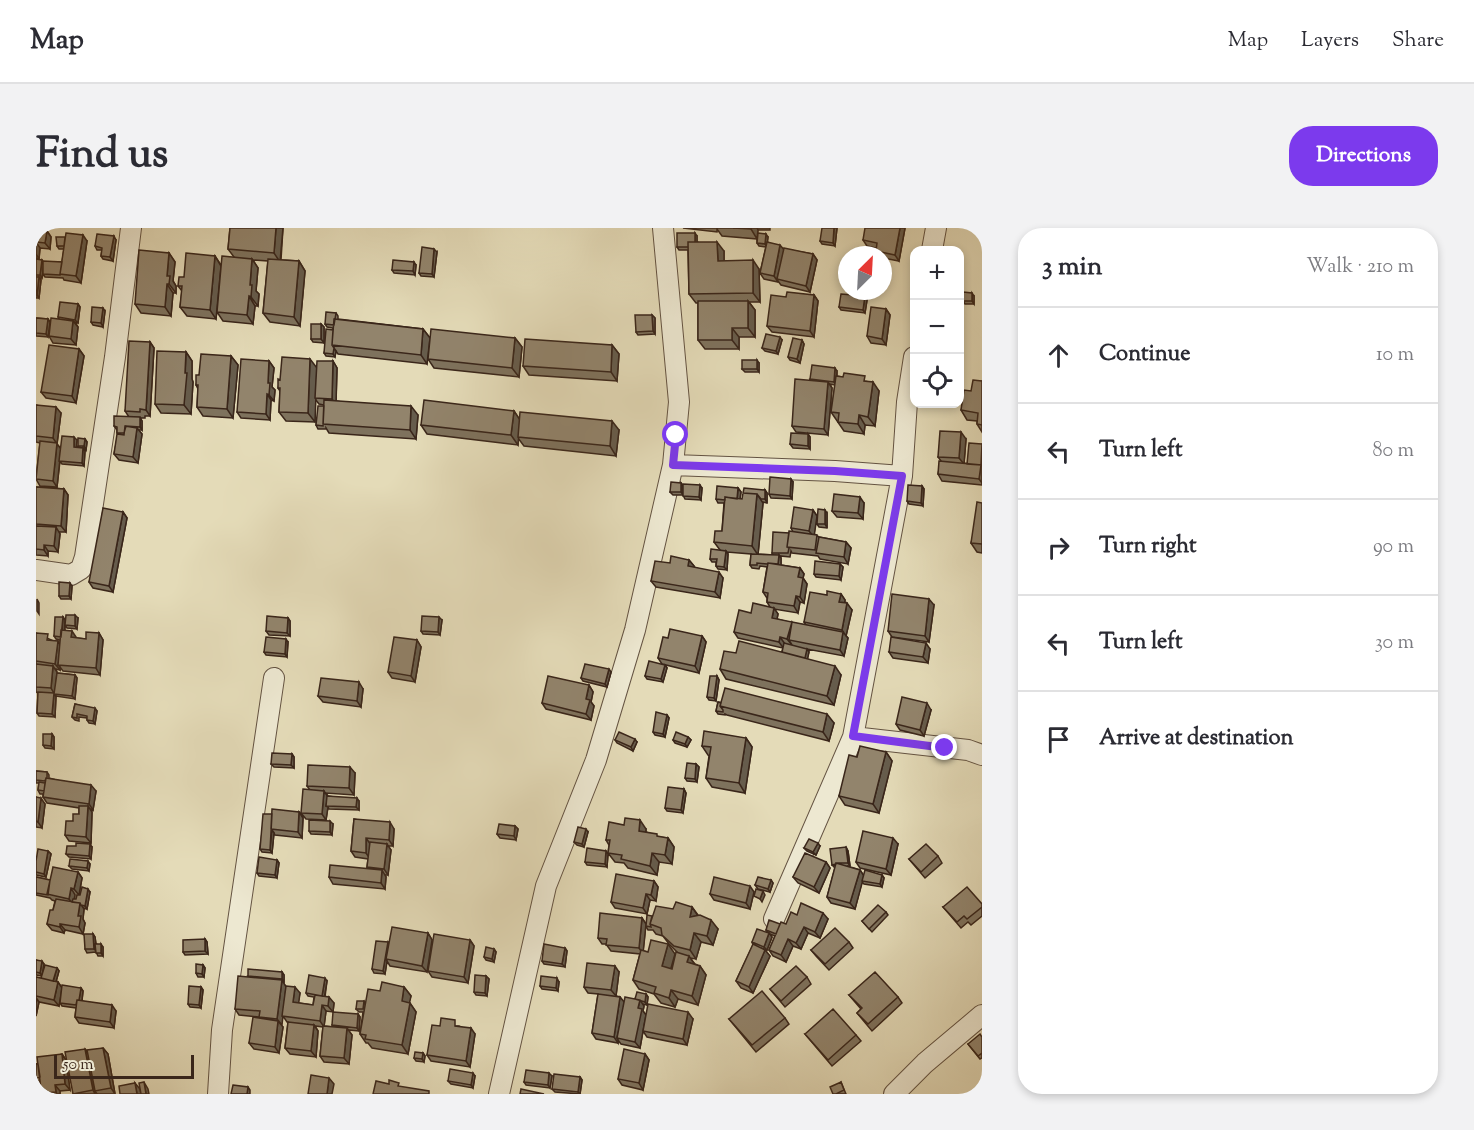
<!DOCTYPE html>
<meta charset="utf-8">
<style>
:root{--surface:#fff;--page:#f2f2f3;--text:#2b2b33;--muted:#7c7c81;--line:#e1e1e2;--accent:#7c3aed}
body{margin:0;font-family:"Sorts Mill Goudy",serif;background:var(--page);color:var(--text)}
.controls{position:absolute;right:18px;top:18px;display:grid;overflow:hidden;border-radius:12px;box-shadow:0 3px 9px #0003}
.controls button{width:54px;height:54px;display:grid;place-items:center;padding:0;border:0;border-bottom:2px solid var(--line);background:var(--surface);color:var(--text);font:30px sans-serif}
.compass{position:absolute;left:802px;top:18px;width:54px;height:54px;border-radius:50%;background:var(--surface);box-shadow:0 3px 9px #0003;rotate:24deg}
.scale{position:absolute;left:18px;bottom:15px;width:140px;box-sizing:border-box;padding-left:6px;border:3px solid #3a261a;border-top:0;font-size:16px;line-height:21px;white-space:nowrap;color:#3a261a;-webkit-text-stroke:4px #ede8d1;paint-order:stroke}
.stop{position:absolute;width:18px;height:18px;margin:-14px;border:4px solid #7c3aed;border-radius:50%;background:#fff}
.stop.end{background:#7c3aed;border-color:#fff;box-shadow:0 2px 6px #0008}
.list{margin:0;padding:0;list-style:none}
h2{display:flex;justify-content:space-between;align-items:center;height:78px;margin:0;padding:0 24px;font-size:26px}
h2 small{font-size:20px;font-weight:400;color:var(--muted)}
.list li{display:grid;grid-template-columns:39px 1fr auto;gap:18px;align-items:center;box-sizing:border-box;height:96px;padding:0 24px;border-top:2px solid var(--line)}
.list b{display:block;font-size:22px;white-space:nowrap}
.list em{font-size:20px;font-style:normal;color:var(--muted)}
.icon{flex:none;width:33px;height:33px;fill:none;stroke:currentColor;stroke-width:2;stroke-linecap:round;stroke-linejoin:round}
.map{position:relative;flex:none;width:946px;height:866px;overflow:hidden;border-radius:24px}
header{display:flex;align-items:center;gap:36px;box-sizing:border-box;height:84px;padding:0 30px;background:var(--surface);border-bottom:2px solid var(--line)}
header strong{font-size:28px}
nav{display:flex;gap:33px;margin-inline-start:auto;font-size:21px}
.intro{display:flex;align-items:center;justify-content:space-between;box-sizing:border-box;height:144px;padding:0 36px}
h1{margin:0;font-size:42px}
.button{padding:15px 27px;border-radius:24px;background:var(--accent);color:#fff;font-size:21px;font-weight:700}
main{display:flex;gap:36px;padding:0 36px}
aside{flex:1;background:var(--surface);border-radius:24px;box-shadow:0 3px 9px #0003}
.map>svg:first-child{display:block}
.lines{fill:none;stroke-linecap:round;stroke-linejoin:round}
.minor-casing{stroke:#645342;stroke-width:22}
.minor{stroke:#ede8d1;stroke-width:20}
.wall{fill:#7e725d;stroke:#3a261a;stroke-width:1.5}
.shaded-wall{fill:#665c4c;stroke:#3a261a;stroke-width:1.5}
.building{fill:#92846c;stroke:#3a261a;stroke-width:1.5}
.route{stroke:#7c3aed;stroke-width:8}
</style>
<header>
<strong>Map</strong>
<nav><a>Map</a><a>Layers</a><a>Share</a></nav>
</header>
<div class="intro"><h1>Find us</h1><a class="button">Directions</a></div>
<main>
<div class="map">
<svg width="946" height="866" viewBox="0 0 946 866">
<rect width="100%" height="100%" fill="#e4dbb8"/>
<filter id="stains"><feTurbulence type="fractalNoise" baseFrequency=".00333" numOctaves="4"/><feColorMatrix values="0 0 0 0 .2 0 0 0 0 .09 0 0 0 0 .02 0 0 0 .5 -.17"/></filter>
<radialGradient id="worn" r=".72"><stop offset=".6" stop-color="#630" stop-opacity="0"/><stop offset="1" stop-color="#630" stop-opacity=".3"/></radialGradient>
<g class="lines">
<defs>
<path id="minor" d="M896 22 900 0
M637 237 799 243 866 248
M0 342 35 347 45 341 49 329 79 129 95 0
M817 509 932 522 946 527
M738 691 817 509 866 248 871 174 878 129
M182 866 186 802 238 450
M463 866 510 658 560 532 599 402 637 237 643 174 627 0
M858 866 889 835 946 787"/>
</defs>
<!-- minor casing -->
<use href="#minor" class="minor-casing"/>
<!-- minor -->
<use href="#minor" class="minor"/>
</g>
<!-- wall -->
<path class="wall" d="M194 0H247L245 32 263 33 269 43 264 98 234 94 227 85 232 33 217 32 222 40 220 63 223 66 222 78H219L217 96 187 93 181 84 184 55 180 91 151 88 144 79 146 63 142 58 148 49 179 28 185 37 198 29 192 21Z
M647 0H734V2H722L721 8 732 9 731 14 748 21 777 26 781 32 774 64 745 57 742 53V54L728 51 724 45 730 19 723 18 721 15V11L686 8 681 1V4Z
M801 0 799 18 786 16 784 13Z
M869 0 863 33 847 30V27H842L840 23V20L831 18 827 12Z
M0 1 11 3 15 9 14 21 4 20 3 31 0 30Z
M661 8V14L688 23V33L723 41 724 74H713L719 82V109H703V121H669L662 112V75H660L653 66 652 22H643L641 19Z
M80 12 77 33 67 31 65 28 66 22H61L59 18Z
M51 13 45 55 28 52 27 50 9 49 7 46 6 50H4L5 52 3 70H0V31L6 32 7 34H26L28 21H23L21 18Z
M401 24 398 49 385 48 383 45Z
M133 25 139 34 137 53 140 58V65H137L135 88 105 85 99 76Z
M380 37 379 47 358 45 356 42Z
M778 67 782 73 778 109 736 104 731 98 750 69Z
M938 68V76H929L927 73Z
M831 72 829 85 805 82 803 79Z
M42 76 44 79 42 95 39 94 42 99 40 117 17 115 13 108 23 91 22 89Z
M850 81 854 87 850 117 835 115 831 108Z
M69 83 67 99 57 97 55 94Z
M300 85 302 88V91L387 101 394 110 391 136 302 126 300 123 299 129 290 128 288 125 297 100 291 99 289 96Z
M616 87 619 90V106L602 107 600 104Z
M0 90 12 91 14 94 12 109 0 108Z
M285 96 288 99V115L277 114 275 111Z
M479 110 486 119 483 149 398 140 392 131Z
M746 112 742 126 729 123 726 120Z
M766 112 768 116 764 135 754 132 752 129Z
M114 114 118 120 114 188H109V190H104L106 193V202H102L106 206 102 235 83 232 78 226 82 206 81 205V202L78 198 93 189 89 183Z
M576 117 583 126 581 153 493 147 487 138Z
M43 121 48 128 40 175 10 170 5 164Z
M150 124 156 133V151L157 154 155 186 125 185 119 176Z
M195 128 202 137 197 190 167 188 161 179 162 161 160 157 163 147Z
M233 133 238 140 236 159 239 162 238 173 235 172 234 192 205 190 201 184Z
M297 133 301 140 300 173 382 187 380 211 293 205 290 200V201H282L280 197 288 177 283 176 279 171V194L250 193 243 184 244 163 242 160 244 152Z
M723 135V144H709L706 141Z
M801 143V148L833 154 843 163 839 198 829 197 828 206 808 203 795 184 799 157 794 156 796 160 792 207 760 204 756 198 775 152 774 151Z
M946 153V204L941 196V193L931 192 925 182 935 163Z
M0 177 25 185 21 216 25 221 41 212 40 219H42V218L49 211 51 214 50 222 48 221 49 223 48 238 26 236 24 233 21 259 4 258 0 251 4 215 0 214Z
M478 183 483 191 583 202 580 228 488 218 482 210V217L391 206 385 197Z
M772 206 774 209V221L757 220 754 216Z
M930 211 928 235 931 236 946 216V257L906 253 902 246 905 233 902 229Z
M757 254 756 271 735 270 733 266Z
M645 255 647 258 666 260 665 272 649 271 647 267H637L634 264Z
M886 258 888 261 887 278 873 276 871 273Z
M0 259 28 261 32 267 30 304H23L24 306 22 324 12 323V328L0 327Z
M702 260 705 264 704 271H706L729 262 731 265V275L727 274V275L722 326 737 327 736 325 753 305 757 304 755 300 777 282 781 288 778 306 783 309 810 314 815 320 812 336 784 331 782 328 756 325 755 323 754 329 744 328 745 330V337L764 340 768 346 767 350 771 356 768 375 764 374 762 385 738 381 742 386 741 391 756 395 770 397 768 394 791 367 805 366 809 372V375L816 382 810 408 812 410 808 428 771 421 773 424 771 431 805 447 798 477 690 451 684 441 700 425 746 424 747 420 702 410 698 404 715 385 734 379 731 374V370L727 364 731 339 724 338 723 341 716 340 714 337 715 326 691 324 692 326 691 342 682 341 680 338V334H676L674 331 684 322 678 314 686 303 688 275H682L680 271Z
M828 275 827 291 801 289 796 283Z
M946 275V325L941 324 935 315Z
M87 284 91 290 77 364 57 360 53 354Z
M791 285V300L783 299 781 296Z
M653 332 658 338V339L687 350 684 370 620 359 615 353 634 335Z
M804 336 807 339 805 352 780 349 778 346Z
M36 358 35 371H25L23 368Z
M898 377 893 414 856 409 852 403Z
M27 389 29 392 42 390 41 401 31 400 29 397V393V402L40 410 50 411 63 405 67 412 64 447 27 443 24 439V442L20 441 21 445 39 447 41 450 39 471 20 468 19 489 3 488 1 485 2 465 0 464V405L24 416V412L20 411 18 408Z
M252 390 254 393V408L233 407 230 403Z
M406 392 404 407 387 406 385 403Z
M666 408 670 414 663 445 626 436 622 430 632 410Z
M381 412 385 419 379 454 356 450 352 444Z
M252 414 251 429 230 427 228 424Z
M894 421 892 435 857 430 853 424Z
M629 437 631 440 627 454 611 451 609 448Z
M575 444 571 459 547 453 545 450Z
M681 448 683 452 680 473 673 472 671 469Z
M553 457 557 464 555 474 558 478 555 492 510 481 506 475Z
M327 461 325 479 287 474 282 468Z
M682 474 798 495 793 513 691 487 689 486V487L682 486 680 483Z
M39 476 61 483 59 496 53 495 51 492V490L43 489V493L39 492 36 489Z
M895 482 888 508 864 502 860 496Z
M631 487 633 490 629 509 619 507 617 504Z
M16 506 18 509V521L9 520 7 517Z
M652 509 655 512 651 519 639 515 637 512Z
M710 510 716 519 709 565 676 559 670 550 673 528 672 527 666 518Z
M579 512 601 514 597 523 581 515Z
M850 524 856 533 843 585 809 577 803 568 821 529Z
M256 526 258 529V540L238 539 235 536Z
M660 536 663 539 661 554 651 553 649 550Z
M0 543 11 544 13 547V550L60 563 57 582 54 581 56 584 55 615 33 613 29 607 37 593 43 586V580L11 575 7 569V566H4L2 562 3 555H0Z
M319 545 318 567 290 565 292 568 323 573V582L293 581 292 579 290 592 270 591 265 585 274 562 271 558Z
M648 561 650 565 647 585 631 583 629 580Z
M0 569 9 576 6 600 0 599Z
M263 584 267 590 266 610 239 607 238 605 236 625 226 624 224 621 236 586Z
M318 591 358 601 357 618H352L355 622 352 647H349L350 649 349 661 297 656 293 649 332 641 331 639 332 631 319 629 315 623Z
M297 596 296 607 275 606 273 603Z
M479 598 482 601 480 612 464 610 461 606Z
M610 601V604L623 609 632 610 638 619 636 636 623 634 621 647 592 640 588 635 579 634 572 625 573 617 570 612Z
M552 604 548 619 541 617 538 614Z
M862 616 855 647 824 640 820 634Z
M784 618 780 627 771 623 768 620Z
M56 619 55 631 33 629 30 626Z
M810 619 812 623 814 638H811L824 642 827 647H846L848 650 846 659 828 656 826 654 819 681 795 675 791 669 799 640 796 637Z
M12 623 15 626 10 649 0 647V633Z
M572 626 571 639 551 637 549 634Z
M902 628 906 635 889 650 873 631Z
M241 632 243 635 241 650 223 648 221 645Z
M790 634 794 640 783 665 762 655 757 649Z
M54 636 53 643 36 641 33 638Z
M42 644 46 650 43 667 54 664 51 681 47 680 48 681 47 691 49 695 47 706 29 702 28 705 16 702 11 696 17 682 19 673 16 672 14 670 0 667V649L14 652Z
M735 652 737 655 734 664 722 661 719 657Z
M618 653 622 659 620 673 614 672 611 686 579 680 575 674Z
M718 664 714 681 678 672 674 666Z
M946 676V688L935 697 932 694 925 700 907 679Z
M656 679 662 687 682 701 677 717 665 714 660 731 654 730 659 736 664 738 670 747 662 777 642 771 639 779 625 775 618 766 603 761 597 752 604 726 575 723 570 716H566L562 710 606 690 610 696 607 723 612 724 639 726 635 740 636 741 642 725 633 716 627 708 620 706 617 702H612L610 698 616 688 637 681Z
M850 684 852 687 836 704 826 693Z
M761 687 792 691 784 710 772 705 765 721 757 718 750 734 737 728 733 722 739 708 734 706 736 709 731 722 725 720 729 722 734 728 717 765 705 760 700 753 717 717 716 714 732 705 730 702 744 696H750Z
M392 705 396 712 391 744 354 738 351 733 349 746 338 745 336 741 353 716Z
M57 706 59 709 60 716 67 719V728H62L60 724 51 725 49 721Z
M169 711 171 714 172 726 149 727 147 724Z
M434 712 438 718 432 755 396 749 392 743Z
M813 714 817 720 793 742 780 728 775 722Z
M529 720 531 723 529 739 508 736 506 733Z
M458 721 460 724 458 734 450 732 448 729Z
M0 732 8 736 6 747 21 740 23 743 20 754H22L26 760H45L47 763 46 773 80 783 78 800 43 795 39 789 40 780 26 778 24 775 25 765 23 778 3 774 0 788V749L5 751 6 748 0 747Z
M167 737 169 740 168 749H162L160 745Z
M246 744 248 747V754H247L250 759 264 765 262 775 277 777 278 769 272 768 270 765 291 753 289 769 298 775 297 784 290 783 288 798 297 799 296 797 322 786 324 789 323 803 312 802 316 807 313 836 288 834 284 828 287 799 279 798 282 803 280 829 254 826 249 820 252 794H251L247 788 245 797 247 799 243 825 218 821 213 815 224 790 223 789 203 787 199 781 213 749 212 748Z
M583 744 580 768 584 769 588 775 610 766 612 769 611 777 607 776 608 778 607 783 610 787 657 791 651 817 611 809 607 803 604 820 585 816 582 812V815L560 811 556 805 562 766 552 765 548 759Z
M450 748 453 751 451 768 440 767 438 764Z
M771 749 775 756 749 779 734 761Z
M523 754 522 763 506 761 504 758Z
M165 759 167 762 165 780 154 779 152 776Z
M368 759 375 768 373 774 380 784 372 826 336 820 332 815H330L324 806 327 784H323L320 781 328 773 329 776 344 763Z
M813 767 862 769 866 775 836 803 821 785 825 781Z
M749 790 753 796 720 824 693 791Z
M404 798H423L439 806 434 839 395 833 391 827Z
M769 806 820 807 825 813 796 838Z
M946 809V830L944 831 932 816Z
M67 820 72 826 79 866H37L49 821 52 825Z
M387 825 389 828 388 834 380 833 378 830Z
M26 826 30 832 34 862 24 863V866H8L5 861 4 853H0V836Z
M609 826 613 832 607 862 586 857 582 851Z
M439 848 437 860 415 856 412 853Z
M516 848 514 860 490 857 488 854Z
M544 849 546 852 544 866 519 864 516 861Z
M805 854 810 866H797Z"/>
<!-- shaded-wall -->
<path class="shaded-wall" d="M240 0H247L244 34 238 25Z
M715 0H721L722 2 721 11 715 1Z
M798 0H801L799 18 797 15Z
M864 0H869L863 33 859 27Z
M11 3 15 9 14 21 9 15Z
M659 5 661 8V22L659 19Z
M730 6 732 9 731 19 729 16Z
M47 7 51 13 45 55 40 48Z
M78 8 80 12 77 33 74 29Z
M0 14 4 20 3 31 0 26Z
M681 14 688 23V42L682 33Z
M744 17 749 23 741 51 742 54 738 48Z
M398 21 401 24 398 49 396 46Z
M133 25 139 34 137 53 140 58V65L133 56 131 48Z
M777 26 781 32 774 64 770 58Z
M179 28 185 38 180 91 174 82Z
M216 31 222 40 220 63 223 66 222 78 215 69 214 57Z
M6 32 8 35 6 50 4 47Z
M717 32 723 41 724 74 717 65Z
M263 33 269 43 264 98 258 89Z
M378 34 380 37 379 47 377 43Z
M3 49 5 52 3 70 1 67Z
M131 56 137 65 135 88 129 79Z
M936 65 938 68V76L936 73Z
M778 67 782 73 778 109 774 103Z
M213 68 219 78 217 96 211 87Z
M829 68 831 72 829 85 827 82Z
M712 73 719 82V109L712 100Z
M42 76 44 79 42 95 39 92Z
M67 80 69 83 67 99 65 95Z
M850 81 854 87 850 117 846 111Z
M616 87 619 90V106L617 103Z
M12 91 14 94 12 109 10 106Z
M37 93 42 99 40 117 35 111Z
M285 96 288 99V115L285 111Z
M696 100 703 109V121L696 112Z
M387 101 394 110 391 136 385 127Z
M744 109 746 112 742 126 740 123Z
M479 110 486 119 483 149 476 140Z
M766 112 768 116 764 135 761 131Z
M114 114 118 120 114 188 110 182Z
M576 117 583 126 581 153 575 144Z
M298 120 300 123 299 129 297 126Z
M43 121 48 128 40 175 36 168Z
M150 124 156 133V151L157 154 155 186 148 177Z
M195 128 202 137 197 190 191 181Z
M274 131 281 140 279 194 272 185Z
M721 132 723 135V144L721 141Z
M233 133 238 140 236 159 239 162 238 173 233 167 232 155Z
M297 133 301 140 300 177 296 171Z
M799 140 801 143 800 157 798 154Z
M792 154 796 160 792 207 788 201Z
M837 154 843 163 839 198 832 189Z
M231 166 235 172 234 192 230 186Z
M375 178 382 187 380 211 374 202Z
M20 179 25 185 21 216 25 221 21 259 17 253 21 216 17 210Z
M478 183 484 192 482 217 475 207Z
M823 187 829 197 828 206 822 196Z
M104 189 106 193V202L104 199Z
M576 193 583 202 580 228 574 218Z
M101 200 106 206 102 235 97 229Z
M925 204 930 211 928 236 923 230Z
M772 206 774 209V221L772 218Z
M38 209 41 212 40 222 38 219Z
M49 211 51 214 50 222 48 218Z
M47 220 49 223 48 238 46 235Z
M946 224V255L943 251Z
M755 251 757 254 756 271 754 268Z
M645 255 647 258V267L645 264Z
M664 257 666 260 665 272 663 269Z
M886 258 888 261 887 278 885 275Z
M702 260 705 264 703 277 701 274Z
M28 261 32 267 30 304 25 298Z
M729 262 731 265V275L729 271Z
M721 266 727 275 722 327 716 318Z
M824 269 828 275 827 291 822 285Z
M777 282 781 288 778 309 773 303Z
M789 282 791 285V300L789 296Z
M87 284 91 290 77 364 73 358Z
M20 299 24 306 22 324 18 318Z
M810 314 815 320 812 336 808 329Z
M8 317 12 323V328L8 322Z
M690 323 692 326 691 342 688 339Z
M743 327 745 330V340L742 337Z
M653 332 658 338 657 344 652 338Z
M804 336 807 339 805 352 803 348Z
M764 340 768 346 767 350 771 356 768 375 764 369 762 349Z
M683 344 687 350 684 370 679 364Z
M34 355 36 358 35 371 33 368Z
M805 366 809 372 808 380 803 374Z
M760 368 764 374 762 385 758 378Z
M1 371 3 375V386L1 383Z
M893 371 898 377 893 414 889 408Z
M811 375 816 382 810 408 806 402Z
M738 380 742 386 740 396 736 390Z
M39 387 42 390 41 401 39 398Z
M27 389 29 392 28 412 26 409Z
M403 389 406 392 404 407 402 404Z
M252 390 254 393V408L251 405Z
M756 394 760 401 753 412 756 417 751 411Z
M36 403 40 409 39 415 35 409Z
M807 404 812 410 808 428 804 422Z
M63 405 67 412 64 447 60 440Z
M666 408 670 414 663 445 659 438Z
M744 409 749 416 748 421 743 414Z
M250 411 252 414 251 429 249 426Z
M381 412 385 419 379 454 375 448Z
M22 413 26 420 22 437 24 439V442L19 436Z
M890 415 894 421 892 435 887 429Z
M771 421 773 424 771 434 768 431Z
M629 437 631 440 627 454 625 451Z
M17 438 21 444 19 467 15 460Z
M799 438 805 447 798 477 791 468Z
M573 441 575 444 571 459 569 456Z
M39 447 41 450 39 471 36 468Z
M681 448 683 452 680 473 678 470Z
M323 454 327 461 325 479 321 473Z
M553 457 557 464 555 474 558 478 555 492 550 486V471Z
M18 465 20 468 19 489 16 486Z
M891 475 895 482 888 508 884 502Z
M59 480 61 483 59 496 57 493Z
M791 486 798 495 793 513 787 504Z
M631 487 633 490 629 509 627 506Z
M16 506 18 509V521L15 518Z
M652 509 655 512 651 519 649 516Z
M710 510 716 519 709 565 703 555Z
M599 511 601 514 597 523 595 519Z
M850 524 856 533 843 585 837 576Z
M256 526 258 529V540L255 537Z
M660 536 663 539 661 554 659 551Z
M314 539 319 545 318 567 313 560Z
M55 557 60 563 57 582 53 576Z
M648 561 650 565 647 585 645 582Z
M288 563 292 569 290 578 292 579 290 592 286 586Z
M5 570 9 576 6 600 2 594Z
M321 570 323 573V582L320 579Z
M52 578 56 584 55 615 50 609Z
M263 584 267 590 266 610 262 604Z
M604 592 610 601 609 612 603 603Z
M294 593 297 596 296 607 294 604Z
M354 594 358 601 357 618 353 612Z
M479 598 482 601 480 612 478 608Z
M550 601 552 604 548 619 546 616Z
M236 602 238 605 236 625 234 622Z
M330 610 335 617 334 631 330 625Z
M632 610 638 619 636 636 629 627Z
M857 610 862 616 855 647 850 641Z
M782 615 784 618 780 627 777 624Z
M54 616 56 619 55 631 53 628Z
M351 616 355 622 352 647 348 641Z
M810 619 812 623 814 638 812 635Z
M12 623 15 626 10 649 8 646Z
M570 623 572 626 571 639 569 636Z
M616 625 623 634 621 647 614 638Z
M241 632 243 635 241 650 239 647Z
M52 633 54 636 53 643 51 640Z
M790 634 794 640 783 665 778 659Z
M346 642 350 649 349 661 345 655Z
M824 642 828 648 819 681 814 675Z
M42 644 46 650 43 667 38 661Z
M846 647 848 650 846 659 844 656Z
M735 652 737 655 734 664 732 661Z
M618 653 622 659 620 673 615 667Z
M714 658 718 664 714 681 710 675Z
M35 660 39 667 37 677 33 671Z
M52 661 54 664 51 681 49 678Z
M727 663 729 667 726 674 724 671Z
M610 666 614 672 611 686 607 680Z
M44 675 48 681 47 691 49 695 47 706 43 699 42 688Z
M656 679 662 688 654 689Z
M787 685 792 691 784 710 779 704Z
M606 690 610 696 607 726 603 720Z
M675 692 682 701 677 717 671 708Z
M24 696 29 702 28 705 24 699Z
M768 699 772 705 765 721 760 715Z
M392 705 396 712 391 744 386 738Z
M658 705 665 714 660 731 654 722Z
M733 705 736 709 731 722 728 719Z
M57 706 59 709 61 724 58 721Z
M169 711 171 714 172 726 169 723Z
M752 711 757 718 750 734 745 727Z
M434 712 438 718 432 755 428 749Z
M352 714 354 717 350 731 351 733 349 746 347 743Z
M65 716 67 719V728L65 725Z
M632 716 639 726 633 747 626 738Z
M529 720 531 723 529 739 526 736Z
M458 721 460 724 458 734 456 731Z
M729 722 734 728 717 765 713 759Z
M653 728 659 737 651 734Z
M6 733 8 736 6 748 4 745Z
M167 737 169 740 168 749 166 746Z
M579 738 583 744 580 768 575 762Z
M664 738 670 747 662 777 656 768Z
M21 740 23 743 19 757 17 754Z
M246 744 248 747V754L246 751Z
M450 748 453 751 451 768 449 765Z
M289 750 291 753 288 771 286 768Z
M521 750 523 754 522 763 520 760Z
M246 752 250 759 246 797 241 791Z
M22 754 26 760 23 778 18 772Z
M165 759 167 762 165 780 163 777Z
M259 759 264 765 262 780 257 774Z
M368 759 375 768 372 782 366 773Z
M45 760 47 763 45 781 42 777Z
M635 762 642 771 639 779 633 770Z
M610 766 612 769 611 777 609 774Z
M293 769 298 775 297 784 292 778Z
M584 769 589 775 581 810 582 812V815L578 809Z
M1 771 3 774 0 788V775Z
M604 772 608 778 607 783 610 787 604 820 599 814 602 780Z
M374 775 380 784 372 826 366 817Z
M76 777 80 783 78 800 74 794Z
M286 777 290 783 288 799 284 793Z
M652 784 657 791 651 817 647 811Z
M322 786 324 789 323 803 321 800Z
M242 793 247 799 243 825 239 819Z
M278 797 282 803 280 829 275 823Z
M311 800 316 807 313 836 308 830Z
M435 800 439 806 434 839 430 833Z
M67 820 72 826 79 866 75 860Z
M49 821 53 827 59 863 61 866H59L57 862Z
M387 825 389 828 388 834 386 831Z
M26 826 30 832 34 862 29 856Z
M609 826 613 832 607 862 603 855Z
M437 845 439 848 437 860 435 857Z
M513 845 516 848 514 860 512 857Z
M544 849 546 852 544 866 542 864Z
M293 850 298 856 296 866H291Z
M108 854 112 861 113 866H110Z
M99 855 104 861 105 866H101Z
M19 857 24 863V866H21L20 864Z
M212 859 214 862V866H211Z"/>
<!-- building -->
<path class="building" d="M194 0H240L238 25 192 21Z
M697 0H715V1Z
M786 0H798L797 15 784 13Z
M829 0H864L859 27 840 23 841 15 827 12Z
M0 1 11 3 9 15 0 14Z
M30 5 47 7 40 48 24 46Z
M641 5H659V14H652V19H641Z
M722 5 730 6 729 16 721 15Z
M61 6 78 8 74 29 65 28 66 20 59 18Z
M20 9H29L28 18H21Z
M652 14H681L682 33 717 32V65L653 66Z
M731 14 744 17 738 48 724 45Z
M386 19 398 21 396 46 383 45Z
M748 20 777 26 770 58 741 51Z
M103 22 133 25 131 48H134L133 56H131L129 79 99 76Z
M150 25 179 28 174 82 144 79 146 58H142L143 49H148Z
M186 28 216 31 214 57H216L215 69 213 68 211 87 181 84Z
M0 31 6 32 4 47H0Z
M232 31 263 33 258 89 227 85Z
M357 32 378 34 377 43 356 42Z
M7 33 26 34 24 46V47L7 46Z
M0 49H3L1 67H0Z
M751 64 778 67 774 103 731 98 735 67 750 69Z
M927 64 936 65V73H927Z
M805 66 829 68 827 82 803 79Z
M662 73H712V100H696V112H662Z
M24 74 42 76 39 92 22 89Z
M56 79 67 80 65 95 55 94Z
M835 79 850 81 846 111 831 108Z
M290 84 300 85 298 97 289 96Z
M599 87H616L617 103 600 104Z
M0 90 12 91 10 106 0 105Z
M15 90 37 93 35 111 13 108Z
M298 91 387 101 385 127 296 117Z
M275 96H285V111H275Z
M290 101 297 102 296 117 298 120 297 126 288 125Z
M395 101 479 110 476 140 392 131Z
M730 106 744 109 740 123 726 120Z
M757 110 766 112 761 131 752 129Z
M489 111 576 117 575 144 487 138Z
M93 113 114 114 110 182 104 181V184L89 183Z
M13 117 43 121 36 168 5 164Z
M121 123 150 124 149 145H151L148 177 119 176Z
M165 126 195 128 191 181 161 179 162 157H160V147H163Z
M246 129 274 131 272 185 243 184 244 160H242V151L244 152Z
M205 131 233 133 232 155H234L233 167 231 166 230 186 201 184Z
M706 132H721V141H706Z
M281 133H297L296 171 279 170Z
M776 137 799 140 798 154 774 151Z
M808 145 829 148 828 153 837 154 832 189 823 187 822 196 802 194 803 185 795 184 800 148 807 149Z
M759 151 792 154 788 201 756 198Z
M937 152 946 153V197L941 196 942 185 925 182 928 162 935 163Z
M288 172 375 178 374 202 287 196Z
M388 172 478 183 475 207 385 197Z
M0 177 20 179 17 210 0 208Z
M282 178H288L287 198 280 197Z
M484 184 576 193 574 218 482 209Z
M78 188 104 189V199L90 198 88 205H81V199L78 198Z
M89 198 101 200 97 229 78 226 81 206 88 207Z
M904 203 925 204 923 230 902 229Z
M755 205 772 206V218L754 216Z
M26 208 38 209V219L47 220 46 235 23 233Z
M42 210 49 211 48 218H42Z
M4 213 21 215 17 253 0 251Z
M933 215 946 216 945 237 931 236Z
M903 233 945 237 943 251 902 246Z
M734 249 755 251 754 268 733 266Z
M635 254 645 255V264H634Z
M647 256 664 257 663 269 647 268Z
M872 257 886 258 885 275 871 273Z
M681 258 702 260 701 271 689 269V272L680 271Z
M0 259 28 261 25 298 0 296Z
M708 260 729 262V271H725L721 266 707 265Z
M707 265 721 266 716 318 678 314 679 303H686L689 269 706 271Z
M798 266 824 269 822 285 796 283Z
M941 274 946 275V316L935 315Z
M758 279 777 282 773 303 755 300Z
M67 280 87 284 73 358 53 354Z
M782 281 789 282V296H781Z
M0 298 20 299 18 318 8 317V322L0 321Z
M753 303 781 307 779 322 751 319Z
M737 304 753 305 751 319 753 320 752 325H736Z
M783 309 810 314 808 329 780 325Z
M675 321 690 323 688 339 680 338 681 331H674Z
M715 326 743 327 742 336 732 335 731 336 721 335V337H714Z
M635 328 653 332 652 338 683 344 679 364 615 353 619 333 634 335Z
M779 333 804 336 803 348 778 346Z
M732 335 764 340 762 349 767 350 764 369 760 368 758 378 731 374 732 365 727 364Z
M23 354 34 355 33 368H23Z
M791 363 805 366 803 374 811 375 806 402 768 394 774 364 791 367Z
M856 366 893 371 889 408 852 403Z
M717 375 738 380 736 390 756 394 751 411 744 409 743 414 698 404 703 382 715 385Z
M30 387H39V398L29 397Z
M231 388 252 390 251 405 230 403Z
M386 388 403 389 402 404 385 403Z
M19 389H27L25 409 18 408Z
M756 394 807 404 804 422 753 412Z
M634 401 666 408 659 438 622 430 627 409 632 410Z
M25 402 36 403 35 409 50 411V404L63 405 60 440 22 437Z
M0 405 12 406 11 412 22 413 19 436 0 433Z
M230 409 250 411 249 426 228 424Z
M358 409 381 412 375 448 352 444Z
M855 409 890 415 887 429 853 424Z
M703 413 799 438 791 468 684 441 688 423 700 425Z
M748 415 771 421 769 430 746 424Z
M613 433 629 437 625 451 609 448Z
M0 436 17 438 15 460 0 459Z
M549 436 573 441 569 456 545 450Z
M21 445 39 447 36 468 18 466Z
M512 448 553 457 550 471 554 472 550 486 506 475Z
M674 448H681L678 470 671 469Z
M285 450 323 454 321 473 282 468Z
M689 460 791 486 787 504 684 478Z
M2 464 18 465 16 486 1 485Z
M866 469 891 475 884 502 860 496Z
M682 474 685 475 684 478 687 482V484L680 483Z
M39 476 59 480 57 493 51 492V488L41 486V490L36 489Z
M620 484 631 487 627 506 617 504Z
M668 503 710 510 703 555 670 550 675 519 666 518Z
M583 504 599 511 595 519 579 512Z
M640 504 652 509 649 516 637 512Z
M7 506H16L15 518 7 517Z
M824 518 850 524 837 576 803 568 813 527 821 529Z
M236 525 256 526 255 537 235 536Z
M651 535 660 536 659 551 649 550Z
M272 537 314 539 313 560 271 558Z
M0 543 11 544V550H10L9 553 0 552Z
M10 550 55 557 53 576 7 569Z
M3 554 9 555 8 563 2 562Z
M632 559 648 561 645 582 629 580Z
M267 561 288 563 286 586 265 585Z
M291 568 321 570 320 579 290 578Z
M0 569 5 570 2 594 0 593Z
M43 578H52L50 609 29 607 30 593H37V586H43Z
M236 581 263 584 262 604 235 601Z
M227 586H236L234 622 224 621Z
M589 590 604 592 603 603 621 606V608L632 610 629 627 616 625 614 638 585 631 586 627 572 625 574 612H570L573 594 588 597Z
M318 591 354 594 353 612 330 610V625L315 623Z
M273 592 294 593V604L273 603Z
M463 596 479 598 478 608 461 606Z
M542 599 550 601 546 616 538 614Z
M827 603 857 610 850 641 820 634Z
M773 611 782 615 777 624 768 620Z
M334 614 351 616 348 641 331 639Z
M40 615 54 616 53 628 30 626 31 618H40Z
M890 616 902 628 885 644 873 631Z
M810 619 812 635H800V636L796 637 794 621Z
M551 620 570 623 569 636 549 634Z
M2 621 12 623 8 646 0 644V633Z
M769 625 790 634 778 659 757 649Z
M223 629 241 632 239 647 221 645Z
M34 631 52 633 51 640 33 638Z
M800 635 824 642 814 675 791 669Z
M294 637 346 642 345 655 293 649Z
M17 639 42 644 38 661 35 660 33 671 11 666Z
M829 642 846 647 844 656 826 653Z
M580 646 618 653 615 667 610 666 607 680 575 674Z
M0 649 14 652 12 667 0 665Z
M678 649 714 658 710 675 674 666Z
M722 649 735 652 732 661 719 657Z
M46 659 52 661 49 678 45 677 44 675 36 674 37 671H40L41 667H44Z
M931 659 946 676V679L931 691 928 688 921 694 907 679Z
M720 661 727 663 724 671 718 668Z
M20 671 44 675 42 688H45L43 699 24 696V699L11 696 14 682H17Z
M640 674 656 679 654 689 664 687 675 692 671 708 658 705 654 722 638 718 626 707 625 700 614 696 620 678 637 681Z
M765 675 787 685 779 704 768 699 760 715 752 711 745 727 733 722 745 694 750 696 755 684 761 687Z
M842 677 850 684 833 701 826 693Z
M564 685 606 690 603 720 570 717 571 711 562 710Z
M611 687 616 688 614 696 615 699 610 698Z
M733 692 744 696 740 706 730 702Z
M356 699 392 705 386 738 350 731Z
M799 700 813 714 789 736 775 722Z
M721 701 733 705 728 719 716 714Z
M48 706H57L58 721H49Z
M398 706 434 712 428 749 392 743Z
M169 711V723L147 724V712Z
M615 712 632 716 626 738 636 741 640 724 653 728 651 734 664 738 656 768 635 762 633 770 618 765 620 759 597 752 605 722 612 724Z
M340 713 352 714 347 743 336 741Z
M59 716H65V725H60Z
M508 716 529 720 526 736 506 733Z
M717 716 729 722 713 759 700 753Z
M450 719 458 721 456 731 448 729Z
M0 732 6 733 4 745 0 744Z
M551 735 579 738 575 762 548 759Z
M160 736 167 737 166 746 160 745Z
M9 737 21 740 17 753 5 750Z
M760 738 771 749 745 773 734 761Z
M212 741 246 744V751L212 748Z
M839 744 862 769 832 796 821 785 826 780 813 767Z
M273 747 289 750 286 768 270 765Z
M439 747 450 748 449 765 438 764Z
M202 748 246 752 241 791 223 789 224 783 199 781Z
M505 748 521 750 520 760 504 758Z
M0 749 22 754 18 772 0 768Z
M346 754 368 759 366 773 374 775 366 817 329 811 330 807 324 806 332 761 344 763Z
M26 757 45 760 43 772H41L40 777 24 775Z
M153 758 165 759 163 777 152 776Z
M250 758 259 759 257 774 277 777 279 767 293 769 292 778 286 777 284 793 246 788Z
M726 763 749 790 716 817 693 791Z
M601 764 610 766 609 774 599 771Z
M562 766 584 769 578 809 556 805Z
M589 769 604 772 602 780 606 781 599 814 581 810Z
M41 772 76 777 74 794 39 789Z
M321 773H328L327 781H320Z
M612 776 652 784 647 811 607 803Z
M797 781 820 807 792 832 769 806Z
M297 784 322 786 321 800 296 797Z
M217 789 242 793 239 819 213 815Z
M405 790 419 792V798L435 800 430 833 391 827 396 797 404 798Z
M252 794 278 797 275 823 249 820Z
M287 798 311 800 308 830 284 828Z
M944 806 946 809V825L942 828 932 816Z
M67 820 75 860 59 863 51 822Z
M49 821 57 862 37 866 29 824Z
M588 821 609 826 603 855 582 851Z
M379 824 387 825 386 831 378 830Z
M26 826 29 856 19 857 20 864 8 865V861H5L1 829Z
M0 836H2L4 849 0 850Z
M414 841 437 845 435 857 412 853Z
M490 842 513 845 512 857 488 854Z
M518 846 544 849 542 864 516 861Z
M275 847 293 850 291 866H272Z
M353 852 363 855 362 858 393 863V866H337L340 853 353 856Z
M108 854 110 866H105L103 855Z
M805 854 808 862 800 866H797L794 859Z
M99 855 101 866H84L83 858Z
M197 857 212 859 211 866H195Z
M485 861 508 866H484Z"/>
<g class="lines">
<!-- route -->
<path class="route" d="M640 207 637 237 799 243 866 248 817 508 909 520"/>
</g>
<rect width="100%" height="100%" filter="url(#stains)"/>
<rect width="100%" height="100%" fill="url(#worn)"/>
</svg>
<div class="controls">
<button>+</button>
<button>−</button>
<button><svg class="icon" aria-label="locate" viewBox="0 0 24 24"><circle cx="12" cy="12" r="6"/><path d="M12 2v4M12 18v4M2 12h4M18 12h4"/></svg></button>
</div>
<svg class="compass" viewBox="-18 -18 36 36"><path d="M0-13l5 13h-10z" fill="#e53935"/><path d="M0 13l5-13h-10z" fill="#7c7c81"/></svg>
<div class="scale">50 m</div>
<div class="stop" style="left:640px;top:207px"></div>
<div class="stop end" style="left:909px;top:520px"></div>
</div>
<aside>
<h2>3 min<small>Walk · 210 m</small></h2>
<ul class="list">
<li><svg class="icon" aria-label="ahead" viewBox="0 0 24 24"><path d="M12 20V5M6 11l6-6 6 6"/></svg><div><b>Continue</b></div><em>10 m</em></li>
<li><svg class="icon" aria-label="left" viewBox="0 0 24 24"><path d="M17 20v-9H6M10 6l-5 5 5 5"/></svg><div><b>Turn left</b></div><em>80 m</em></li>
<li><svg class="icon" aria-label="right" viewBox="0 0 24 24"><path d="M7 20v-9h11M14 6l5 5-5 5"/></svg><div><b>Turn right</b></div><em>90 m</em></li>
<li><svg class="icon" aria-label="left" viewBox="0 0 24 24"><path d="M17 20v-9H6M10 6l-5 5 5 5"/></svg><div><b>Turn left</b></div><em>30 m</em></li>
<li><svg class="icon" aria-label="arrive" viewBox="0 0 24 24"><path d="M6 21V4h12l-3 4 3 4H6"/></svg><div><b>Arrive at destination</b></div></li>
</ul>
</aside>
</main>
